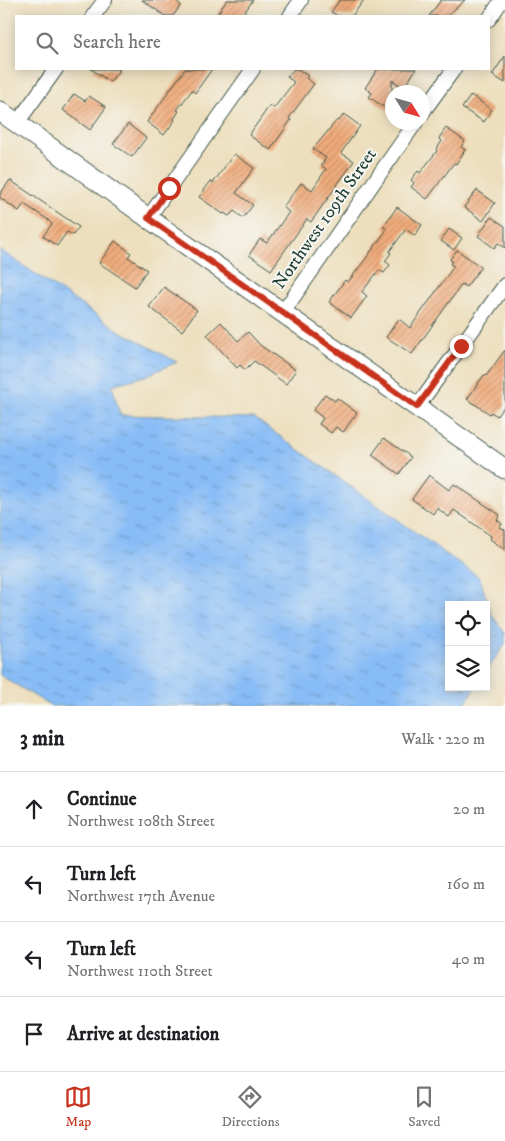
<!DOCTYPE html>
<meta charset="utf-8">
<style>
:root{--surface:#fff;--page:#f2f2f2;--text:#202124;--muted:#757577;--line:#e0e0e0;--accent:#c8321e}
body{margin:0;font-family:"IM FELL DW Pica",serif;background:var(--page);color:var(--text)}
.controls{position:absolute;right:15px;bottom:15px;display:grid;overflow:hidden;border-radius:0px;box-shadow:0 2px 12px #0003}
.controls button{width:45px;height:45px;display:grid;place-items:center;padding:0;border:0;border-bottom:1px solid var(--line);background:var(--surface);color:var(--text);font:25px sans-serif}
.compass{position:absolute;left:385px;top:85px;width:45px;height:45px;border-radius:50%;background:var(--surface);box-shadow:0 2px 12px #0003;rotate:127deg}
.stop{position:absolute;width:15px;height:15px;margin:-11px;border:4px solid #c8321e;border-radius:50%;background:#fff}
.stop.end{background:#c8321e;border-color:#fff;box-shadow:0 1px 5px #0008}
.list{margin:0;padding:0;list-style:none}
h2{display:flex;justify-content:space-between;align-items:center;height:65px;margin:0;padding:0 20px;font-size:21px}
h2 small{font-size:16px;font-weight:400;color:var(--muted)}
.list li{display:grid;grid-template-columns:32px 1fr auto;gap:15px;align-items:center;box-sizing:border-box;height:75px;padding:0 20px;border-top:1px solid var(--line)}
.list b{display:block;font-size:19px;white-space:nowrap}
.list p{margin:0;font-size:16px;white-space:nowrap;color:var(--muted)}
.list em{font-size:16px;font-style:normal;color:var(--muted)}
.icon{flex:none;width:28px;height:28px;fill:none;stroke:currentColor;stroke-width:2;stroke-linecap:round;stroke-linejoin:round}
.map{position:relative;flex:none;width:505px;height:706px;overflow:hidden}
.search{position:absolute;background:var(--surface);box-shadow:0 2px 12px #0003;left:15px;right:15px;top:15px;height:55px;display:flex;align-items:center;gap:12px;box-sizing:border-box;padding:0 18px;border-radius:0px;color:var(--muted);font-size:19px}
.sheet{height:365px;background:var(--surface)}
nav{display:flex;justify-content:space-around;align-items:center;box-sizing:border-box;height:70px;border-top:1px solid var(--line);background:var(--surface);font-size:14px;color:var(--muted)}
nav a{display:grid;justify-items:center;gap:2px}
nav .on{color:var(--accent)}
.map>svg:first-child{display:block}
.water{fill:url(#water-ripples);stroke:#537c95}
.building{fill:url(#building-hatch)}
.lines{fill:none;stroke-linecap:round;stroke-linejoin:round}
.minor-casing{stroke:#3e5549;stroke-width:16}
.secondary-casing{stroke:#3e5549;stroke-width:21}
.minor{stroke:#fff;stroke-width:14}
.secondary{stroke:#fff;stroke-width:19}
.route{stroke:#c8321e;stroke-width:6}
.labels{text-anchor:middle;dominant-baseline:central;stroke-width:4;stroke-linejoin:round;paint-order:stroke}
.street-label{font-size:18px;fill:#1f3d34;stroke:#f6f6f2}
</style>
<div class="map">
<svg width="505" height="706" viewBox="0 0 505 706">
<defs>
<pattern id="water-ripples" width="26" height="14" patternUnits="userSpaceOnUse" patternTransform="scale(1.25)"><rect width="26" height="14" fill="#87bcf6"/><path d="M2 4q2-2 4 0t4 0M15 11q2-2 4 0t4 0" fill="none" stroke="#6e9ac8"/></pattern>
<pattern id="building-hatch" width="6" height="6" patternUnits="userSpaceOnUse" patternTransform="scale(1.25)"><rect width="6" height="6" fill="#f1ac7b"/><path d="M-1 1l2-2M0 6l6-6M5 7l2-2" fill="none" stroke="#c38d66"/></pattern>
</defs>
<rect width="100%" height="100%" fill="#f6f6f2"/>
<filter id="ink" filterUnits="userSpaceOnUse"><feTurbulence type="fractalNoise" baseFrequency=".02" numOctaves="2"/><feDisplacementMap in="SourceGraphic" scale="10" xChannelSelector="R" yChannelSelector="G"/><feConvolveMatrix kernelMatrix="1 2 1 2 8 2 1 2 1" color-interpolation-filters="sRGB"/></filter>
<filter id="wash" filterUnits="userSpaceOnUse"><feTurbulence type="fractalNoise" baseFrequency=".0096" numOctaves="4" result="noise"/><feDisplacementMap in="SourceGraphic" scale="20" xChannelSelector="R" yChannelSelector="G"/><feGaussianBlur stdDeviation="1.12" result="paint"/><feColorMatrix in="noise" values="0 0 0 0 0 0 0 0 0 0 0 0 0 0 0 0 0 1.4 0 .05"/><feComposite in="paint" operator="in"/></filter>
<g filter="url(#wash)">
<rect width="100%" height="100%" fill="#eddfbd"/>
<!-- water -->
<path class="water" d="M0 250 120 331 177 362 145 376 112 385 120 415 254 418 480 578 491 614 505 633V644L486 672V605H449V687H476L463 706H51L0 675Z"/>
<g id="blocks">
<!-- building -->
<path class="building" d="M142 0H175L181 5 173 16H165Z
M227 0H253L242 16H216Z
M340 0H364L352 16H338L331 12Z
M441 0H465L447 16H429Z
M505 56V83L492 75Z
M91 69H120L110 82Z
M185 69H212L195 93 192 90 177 110 179 111 174 119 175 120 164 135 147 122Z
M294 69H298L308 76 306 78 314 84 289 118 291 120 270 150 249 135 270 105 274 108 294 82 287 77Z
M376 69H416L404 88 392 80V103L388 110 369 97 372 93 365 88 377 70Z
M74 94 85 101 89 96 106 107 90 130 63 110Z
M471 95 492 110 484 122 462 108Z
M344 114 360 126 341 153 354 161 311 222 307 219 271 270 249 255 260 239 267 243 289 212 283 207 301 183 312 190 326 169 321 165 326 158 313 149 337 120 339 121Z
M128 124 146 138 132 157 113 144Z
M446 128 465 141 461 147 465 150 456 164 454 163 427 199 411 187 414 183 411 180 418 171 420 173 437 151 436 150 442 141 439 138Z
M234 154 254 168 236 193 253 205 243 218 234 211 229 216 224 213 223 214 199 197 211 181 213 183Z
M10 180 79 227 73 235 67 232 57 246 43 236 52 224 47 219 24 204 19 211 0 198V194Z
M477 190 495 203 483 221 464 207Z
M397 207 422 225 415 236 406 229 389 252 391 253 385 261 390 265 384 273 379 270 362 292 367 296 351 318 329 302 345 280 348 282 370 253 387 229 383 227Z
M491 217 505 226V248L498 243 494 248 478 236Z
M449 229 462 238 454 250 441 241Z
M115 241 131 253 128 257 147 270 135 287 99 263Z
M457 250 481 267 466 287 462 284 412 354 386 337 399 319 410 328 454 266 450 264 452 261 450 259Z
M164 287 197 310 182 331 149 307Z
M221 322 238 341 248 332 261 346 296 370 286 384 254 361 245 370 240 365 237 368 207 335Z
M505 350V405L497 416 491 412 490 414 467 399 484 375 486 376Z
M325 394 335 401 337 398 357 413 343 432 336 427 331 433 319 424 323 418 313 410Z
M384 438 411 457 399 474 372 455Z
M429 475 449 490 454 484 500 515 497 520 502 524 500 527 505 530V550L490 539 491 536 454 510 449 517 437 508 433 514 412 499Z"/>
</g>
</g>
<g filter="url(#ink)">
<use href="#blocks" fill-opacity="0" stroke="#3e5549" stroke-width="1"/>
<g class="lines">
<defs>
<path id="minor" d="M93 16 105 0
M290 16 301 0
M489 19 502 0
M422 113 454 69
M17 123 56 69
M148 218 253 69
M283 312 416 122
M417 407 505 285"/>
<path id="secondary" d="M0 111 148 218 505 469"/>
</defs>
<!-- minor casing -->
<use href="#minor" class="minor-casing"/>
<!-- secondary casing -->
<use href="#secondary" class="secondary-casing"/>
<!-- minor -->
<use href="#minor" class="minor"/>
<!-- secondary -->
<use href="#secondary" class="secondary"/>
</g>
</g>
<g class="lines" filter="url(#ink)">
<!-- route -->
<path class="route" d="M169 188 148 218 417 407 461 346"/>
</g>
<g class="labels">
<!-- street labels -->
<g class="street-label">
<text transform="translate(325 219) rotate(-55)">Northwest 109th Street</text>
</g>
</g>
</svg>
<div class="controls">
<button><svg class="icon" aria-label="locate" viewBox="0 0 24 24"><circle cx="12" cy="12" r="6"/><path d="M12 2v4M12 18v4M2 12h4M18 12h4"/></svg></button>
<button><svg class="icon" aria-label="layers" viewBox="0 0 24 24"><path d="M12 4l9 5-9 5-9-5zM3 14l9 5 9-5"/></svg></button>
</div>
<svg class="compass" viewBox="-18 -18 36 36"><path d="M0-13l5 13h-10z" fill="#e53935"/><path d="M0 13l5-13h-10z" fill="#757577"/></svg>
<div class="stop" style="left:169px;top:188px"></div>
<div class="stop end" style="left:461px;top:346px"></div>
<div class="search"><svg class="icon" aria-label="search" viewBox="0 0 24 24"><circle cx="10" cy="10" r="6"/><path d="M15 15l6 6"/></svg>Search here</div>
</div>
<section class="sheet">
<h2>3 min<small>Walk · 220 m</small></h2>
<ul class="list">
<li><svg class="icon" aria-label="ahead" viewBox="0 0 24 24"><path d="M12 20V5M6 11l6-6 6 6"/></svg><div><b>Continue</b><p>Northwest 108th Street</p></div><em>20 m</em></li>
<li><svg class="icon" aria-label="left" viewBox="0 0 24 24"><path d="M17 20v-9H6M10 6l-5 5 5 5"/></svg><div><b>Turn left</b><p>Northwest 17th Avenue</p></div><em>160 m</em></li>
<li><svg class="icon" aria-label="left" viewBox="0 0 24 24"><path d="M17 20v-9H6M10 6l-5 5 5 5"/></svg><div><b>Turn left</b><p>Northwest 110th Street</p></div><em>40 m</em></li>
<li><svg class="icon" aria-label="arrive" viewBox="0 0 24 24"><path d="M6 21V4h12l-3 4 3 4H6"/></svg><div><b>Arrive at destination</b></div></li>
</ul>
</section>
<nav>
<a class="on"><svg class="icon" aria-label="map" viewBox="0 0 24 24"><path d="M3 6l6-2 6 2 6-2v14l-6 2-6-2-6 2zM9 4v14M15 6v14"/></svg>Map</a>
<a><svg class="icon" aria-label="directions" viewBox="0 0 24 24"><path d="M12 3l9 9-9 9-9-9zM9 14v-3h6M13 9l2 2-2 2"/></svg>Directions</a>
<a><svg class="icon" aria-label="saved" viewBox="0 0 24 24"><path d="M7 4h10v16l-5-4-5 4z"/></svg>Saved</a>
</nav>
